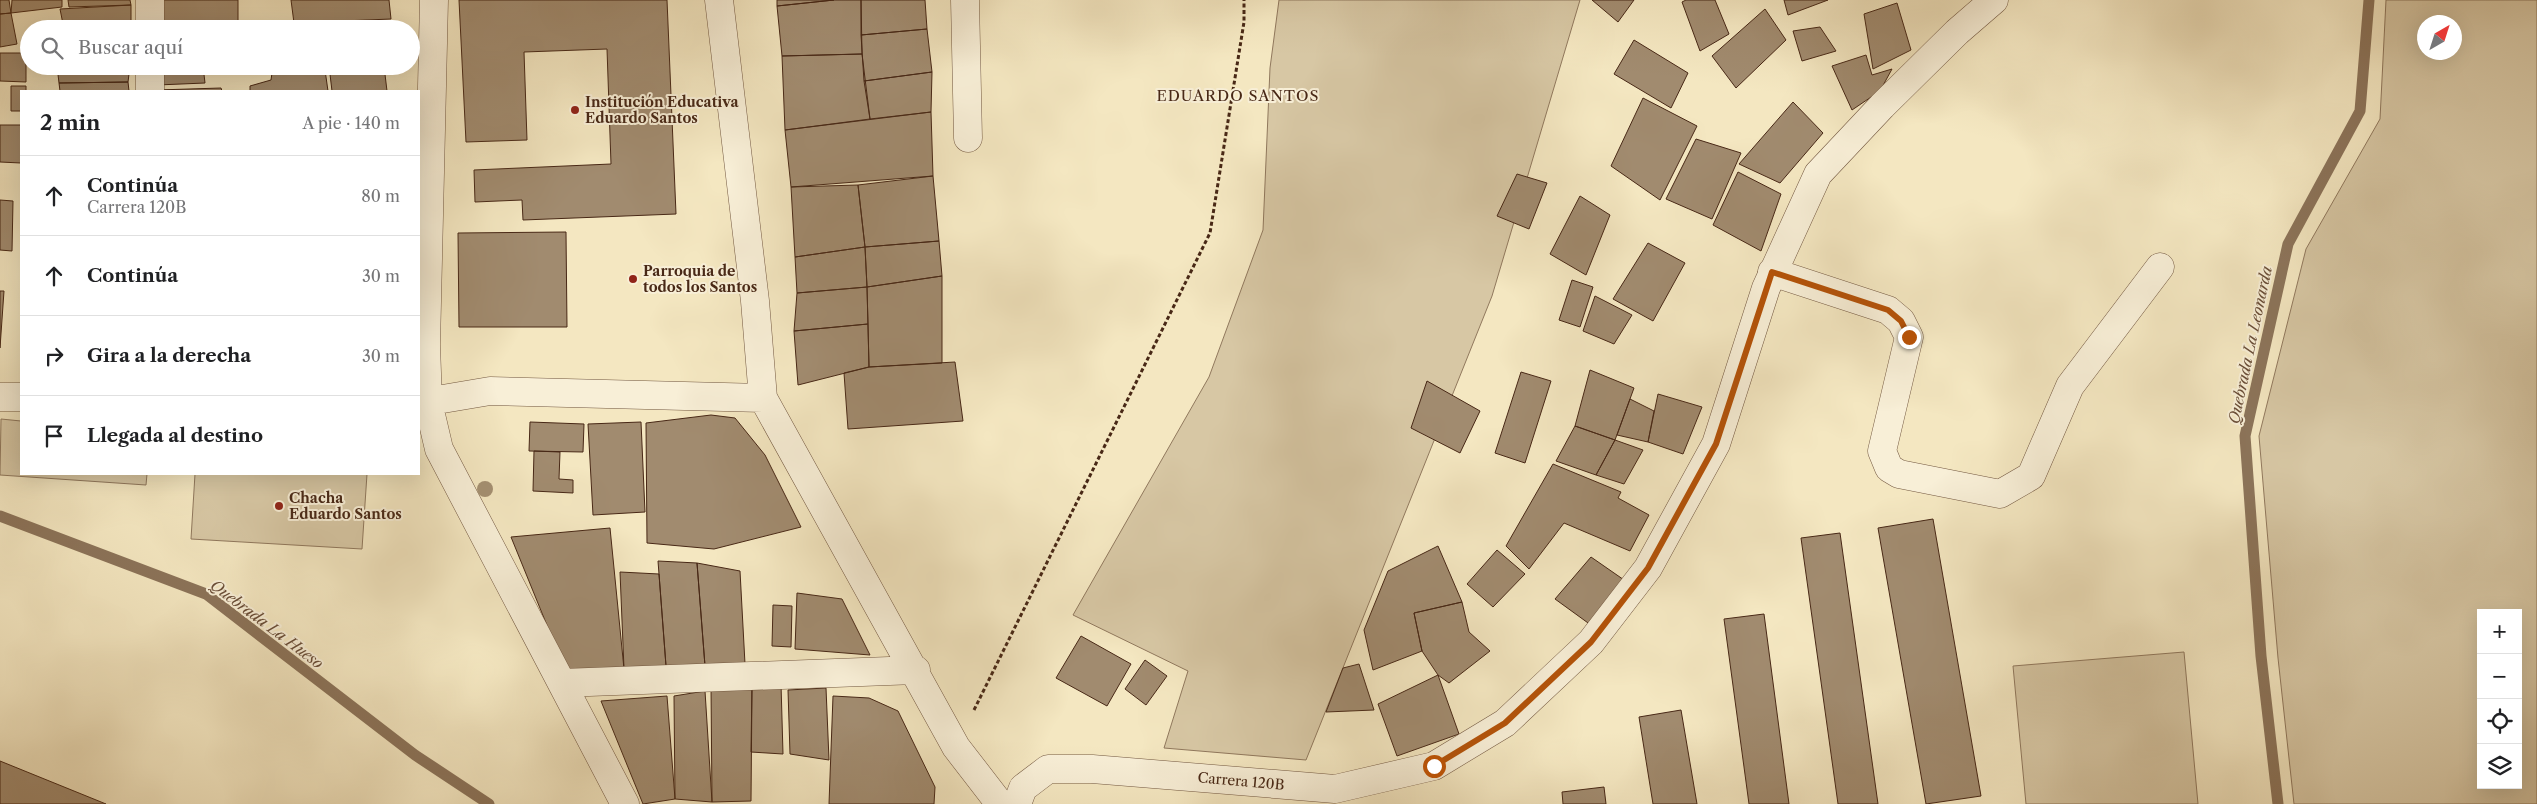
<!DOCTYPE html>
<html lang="es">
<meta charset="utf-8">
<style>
:root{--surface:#fff;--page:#f6f6f6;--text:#202124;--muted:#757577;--line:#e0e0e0}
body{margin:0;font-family:"Libre Caslon Text",serif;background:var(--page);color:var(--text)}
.controls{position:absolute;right:15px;bottom:15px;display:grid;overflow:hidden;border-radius:0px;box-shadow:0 5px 20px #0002}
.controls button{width:45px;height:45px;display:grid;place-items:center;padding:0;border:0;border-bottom:1px solid var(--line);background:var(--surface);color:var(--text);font:25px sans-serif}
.compass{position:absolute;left:2417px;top:15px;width:45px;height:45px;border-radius:50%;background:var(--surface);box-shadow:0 5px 20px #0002;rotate:39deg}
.stop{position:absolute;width:15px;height:15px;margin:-11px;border:4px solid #b45309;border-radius:50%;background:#fff}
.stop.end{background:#b45309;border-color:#fff;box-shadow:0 1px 5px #0008}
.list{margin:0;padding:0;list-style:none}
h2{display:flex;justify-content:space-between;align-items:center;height:65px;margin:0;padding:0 20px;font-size:21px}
h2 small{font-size:16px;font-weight:400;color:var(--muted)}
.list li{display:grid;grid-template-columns:32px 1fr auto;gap:15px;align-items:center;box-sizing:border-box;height:80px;padding:0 20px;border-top:1px solid var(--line)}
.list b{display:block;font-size:19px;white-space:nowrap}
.list p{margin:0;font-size:16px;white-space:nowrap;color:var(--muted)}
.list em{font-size:16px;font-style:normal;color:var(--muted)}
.icon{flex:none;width:28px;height:28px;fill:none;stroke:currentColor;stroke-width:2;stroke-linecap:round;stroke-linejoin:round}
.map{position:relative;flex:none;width:2537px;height:804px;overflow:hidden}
.search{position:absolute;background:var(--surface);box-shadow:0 5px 20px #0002;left:20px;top:20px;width:400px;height:55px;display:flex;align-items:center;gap:12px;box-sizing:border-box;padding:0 18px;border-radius:28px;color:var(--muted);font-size:19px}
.panel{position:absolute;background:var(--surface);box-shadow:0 5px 20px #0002;left:20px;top:90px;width:400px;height:385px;border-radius:0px}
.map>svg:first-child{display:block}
.green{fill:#d7c7a4;stroke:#90785d;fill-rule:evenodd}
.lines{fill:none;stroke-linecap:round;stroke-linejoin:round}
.stream{stroke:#8c745a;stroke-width:11}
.building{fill:#a18b6f;stroke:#482816}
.minor-casing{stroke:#735841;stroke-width:29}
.tertiary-casing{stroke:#735841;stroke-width:29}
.path{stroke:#482816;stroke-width:3;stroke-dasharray:4 2.5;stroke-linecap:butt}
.minor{stroke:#f8efd7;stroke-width:28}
.tertiary{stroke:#f8efd7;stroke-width:28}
.tree{fill:#a59072}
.route{stroke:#b45309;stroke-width:6}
.poi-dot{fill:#8f2418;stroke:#f8efd7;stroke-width:2}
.labels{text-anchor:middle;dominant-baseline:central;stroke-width:4;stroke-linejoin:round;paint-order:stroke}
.poi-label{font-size:14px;font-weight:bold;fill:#482816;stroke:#f8efd7;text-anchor:start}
.street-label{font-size:14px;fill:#482816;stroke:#f8efd7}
.neighbourhood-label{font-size:15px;letter-spacing:1px;fill:#482816;stroke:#f8efd7}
.water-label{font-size:15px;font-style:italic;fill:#6a4e38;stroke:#f8efd7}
</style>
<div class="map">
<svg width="2537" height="804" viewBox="0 0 2537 804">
<rect width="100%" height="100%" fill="#f4e7c1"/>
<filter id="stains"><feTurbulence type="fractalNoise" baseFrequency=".004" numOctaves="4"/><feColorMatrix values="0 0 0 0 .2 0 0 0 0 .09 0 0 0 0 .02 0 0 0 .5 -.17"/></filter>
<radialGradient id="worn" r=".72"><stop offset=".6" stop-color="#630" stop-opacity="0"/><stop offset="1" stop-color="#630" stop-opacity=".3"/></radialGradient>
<!-- green -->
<path class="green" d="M1279 0H1580L1492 296 1306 760 1164 748 1188 671 1073 615 1209 377 1263 230 1270 68Z
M2386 0H2537V804H2294L2278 658 2259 436 2306 249 2380 119ZM2454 22V52H2424V22ZM2481 613H2518V785H2481Z
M1 419 21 421V474H147L146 485 0 475Z
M195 474H367L362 549 191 539Z
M2184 652 2198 804H2026L2013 666Z"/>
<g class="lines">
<!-- stream -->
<path class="stream" d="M0 516 206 594 415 755 489 804
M2278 804 2261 656 2245 436 2288 244 2360 111 2369 0"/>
</g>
<!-- building -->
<path class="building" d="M0 0H9L11 13 0 14Z
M12 0H62V7L11 13Z
M68 0H130L131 5 69 7Z
M160 0H238V29H159Z
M291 0H389L391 19 294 23Z
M459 0H667L676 214 523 220 522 200 475 202 474 170 611 164 607 49 524 52 527 140 466 142Z
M777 0H834L777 6Z
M834 0H861L862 54 782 56 777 6Z
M861 0H925L927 29 861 35Z
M1592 0H1634L1618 22Z
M1686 0H1715L1729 34 1700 51 1682 2Z
M1784 0H1828L1788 15Z
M1897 3 1911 50 1873 69 1864 14Z
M131 5V29H64L60 9Z
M1765 9 1786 40 1736 88 1712 56Z
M11 13 17 44 0 47V14Z
M385 21 386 29H308L307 23Z
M1820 27 1836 51 1802 61 1793 31Z
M927 29 932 72 864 81 861 35Z
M1634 40 1688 73 1671 108 1614 74Z
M0 53H26V82L0 81Z
M862 54 870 119 785 130 782 56Z
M1866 55 1872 75 1892 69 1880 91 1852 110 1832 66Z
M57 66H130L128 82 59 83Z
M157 66H203L205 83 157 85Z
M273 66H309L310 70H325L328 91H250V86L271 80Z
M329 66H384L387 91H332Z
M932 72 931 112 870 119 864 81Z
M128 82 129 91H60L59 83Z
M11 86H26V91H21V111H11Z
M221 88 222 91 157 90Z
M1643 98 1697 126 1660 200 1611 166Z
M1793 102 1823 133 1780 183 1739 164Z
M931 112 933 176 791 187 785 130Z
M0 125H21V163L0 162Z
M1696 139 1741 153 1712 219 1666 199Z
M1738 172 1781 194 1761 251 1713 225Z
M1517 174 1547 183 1529 229 1497 216Z
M933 176 939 241 865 247 858 185Z
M858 185 865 247 795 257 791 187Z
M1580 196 1610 215 1586 275 1550 254Z
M0 200 13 201 12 251 0 250Z
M566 232 567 327H459L458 233Z
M939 241 942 276 867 287 865 247Z
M1648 243 1685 263 1653 321 1613 299Z
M865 247 867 287 797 293 795 257Z
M942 276V363L869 367 867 287Z
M1572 280 1593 287 1580 327 1559 320Z
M867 287 868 324 794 331 797 293Z
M0 291H4L0 348Z
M1595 296 1632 315 1614 344 1583 331Z
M868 324 869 367 798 385 794 331Z
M955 362 963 421 848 429 844 373 869 367Z
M1590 370 1634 388 1615 440 1575 426Z
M1521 372 1551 381 1525 463 1495 453Z
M1427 381 1480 411 1460 453 1411 428Z
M1658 394 1702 407 1683 454 1648 442Z
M1630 399 1654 411 1648 442 1617 435Z
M711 415 735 418 765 455 801 527 714 549 647 543 646 423Z
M530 422 584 424 583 452 529 451Z
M641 422 645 512 593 515 588 424Z
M1575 426 1615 440 1596 475 1556 461Z
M1615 440 1643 450 1624 484 1596 475Z
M534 451 560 452 559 479 573 480V493L533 491Z
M1553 464 1621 492 1618 498 1649 515 1630 551 1564 523 1529 569 1506 546Z
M1933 519 1981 796 1926 804 1878 528Z
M610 528 624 669 566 672 511 537Z
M1840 533 1878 804H1838L1801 538Z
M1438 546 1462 602 1414 613 1422 651 1373 670 1364 630 1388 571Z
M1497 550 1525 574 1493 607 1467 584Z
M1591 557 1627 582 1595 628 1555 599Z
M658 561 697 563 705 666H666Z
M697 563 740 571 745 664 705 666Z
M620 572 659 574 666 666 624 669Z
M797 593 842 599 870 655 795 649Z
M1462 602 1469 632 1490 651 1449 683 1438 675 1422 651 1414 613Z
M773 605 792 606 791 647 772 646Z
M1764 614 1789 804H1749L1724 619Z
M1081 636 1131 664 1107 706 1056 678Z
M1145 660 1167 676 1146 705 1125 689Z
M1359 664 1374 710 1326 712 1343 668Z
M1438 675 1459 734 1397 756 1378 704Z
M781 684 783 754 751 752 752 685Z
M752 685 751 801 712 802 711 686Z
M826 688 829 760 790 754 788 690Z
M705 691 712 802 675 799 674 696Z
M667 696 675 799 643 804 601 701Z
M833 696 869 698 898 711 935 787 934 804H829Z
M1681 710 1697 804H1653L1639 717Z
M0 761 106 804H0Z
M1604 787 1606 804H1563L1562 792Z"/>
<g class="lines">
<defs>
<path id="minor" d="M434 0 426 345 428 402 439 449 625 804
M719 0 755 301 763 398 956 747 1000 804
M965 0 968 138
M150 29V0
M150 91V66
M1772 272 1888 310 1901 321 1909 337 1882 451 1889 468 1899 474 2000 494 2031 476 2070 386 2160 267
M0 397H21
M419 403 490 391 763 398
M562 683 916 670"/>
<path id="tertiary" d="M1017 804 1023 788 1048 769H1092L1335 789 1434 766 1505 723 1591 642 1648 568 1716 444 1766 288 1818 174 1882 106 1957 32 1994 0"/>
</defs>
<!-- minor casing -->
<use href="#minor" class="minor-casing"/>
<!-- tertiary casing -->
<use href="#tertiary" class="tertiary-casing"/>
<!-- path -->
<path class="path" d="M974 710 1210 233 1244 22V0"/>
<!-- minor -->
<use href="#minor" class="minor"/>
<!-- tertiary -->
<use href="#tertiary" class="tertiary"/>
</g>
<!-- trees -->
<circle class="tree" cx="485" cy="489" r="8"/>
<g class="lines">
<!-- route -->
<path class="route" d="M1434 766 1505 723 1591 642 1648 568 1716 444 1772 272 1888 310 1901 321 1909 337"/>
</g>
<!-- markers -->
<g class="poi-dot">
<circle cx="575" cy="110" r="5"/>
<circle cx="633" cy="279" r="5"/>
<circle cx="279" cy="506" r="5"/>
</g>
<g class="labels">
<!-- poi labels -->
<g class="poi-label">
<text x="585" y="102">Institución Educativa<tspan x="585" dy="16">Eduardo Santos</tspan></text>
<text x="643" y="271">Parroquia de<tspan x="643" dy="16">todos los Santos</tspan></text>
<text x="289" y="498">Chacha<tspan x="289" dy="16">Eduardo Santos</tspan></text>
</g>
<!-- street labels -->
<g class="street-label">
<text transform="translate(1241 781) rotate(5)">Carrera 120B</text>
</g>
<!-- neighbourhood labels -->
<g class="neighbourhood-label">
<text x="1238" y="95">EDUARDO SANTOS</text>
</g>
<!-- water labels -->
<g class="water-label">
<text transform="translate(2250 345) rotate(-78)">Quebrada La Leonarda</text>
<text transform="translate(267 624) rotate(37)">Quebrada La Hueso</text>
</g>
</g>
<rect width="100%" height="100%" filter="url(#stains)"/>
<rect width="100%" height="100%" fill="url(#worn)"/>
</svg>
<div class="controls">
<button>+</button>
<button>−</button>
<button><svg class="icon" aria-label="locate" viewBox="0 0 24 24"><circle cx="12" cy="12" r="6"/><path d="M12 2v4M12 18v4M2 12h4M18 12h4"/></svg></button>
<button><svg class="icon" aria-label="layers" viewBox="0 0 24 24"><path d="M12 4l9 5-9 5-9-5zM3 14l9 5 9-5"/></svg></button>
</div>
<svg class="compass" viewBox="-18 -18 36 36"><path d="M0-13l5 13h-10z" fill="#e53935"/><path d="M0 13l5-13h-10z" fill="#757577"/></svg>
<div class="stop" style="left:1434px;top:766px"></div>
<div class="stop end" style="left:1909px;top:337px"></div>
<div class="search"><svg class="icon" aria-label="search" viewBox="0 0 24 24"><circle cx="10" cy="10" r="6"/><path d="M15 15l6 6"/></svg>Buscar aquí</div>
<section class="panel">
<h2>2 min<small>A pie · 140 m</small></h2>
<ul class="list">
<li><svg class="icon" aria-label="ahead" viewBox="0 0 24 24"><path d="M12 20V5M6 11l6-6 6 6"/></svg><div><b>Continúa</b><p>Carrera 120B</p></div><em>80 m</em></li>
<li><svg class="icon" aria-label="ahead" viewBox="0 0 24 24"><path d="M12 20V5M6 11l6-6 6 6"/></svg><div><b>Continúa</b></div><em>30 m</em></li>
<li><svg class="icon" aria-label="right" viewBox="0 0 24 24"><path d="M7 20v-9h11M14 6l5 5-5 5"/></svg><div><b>Gira a la derecha</b></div><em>30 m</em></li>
<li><svg class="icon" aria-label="arrive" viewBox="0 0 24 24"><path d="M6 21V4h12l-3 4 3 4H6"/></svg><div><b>Llegada al destino</b></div></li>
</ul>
</section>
</div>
